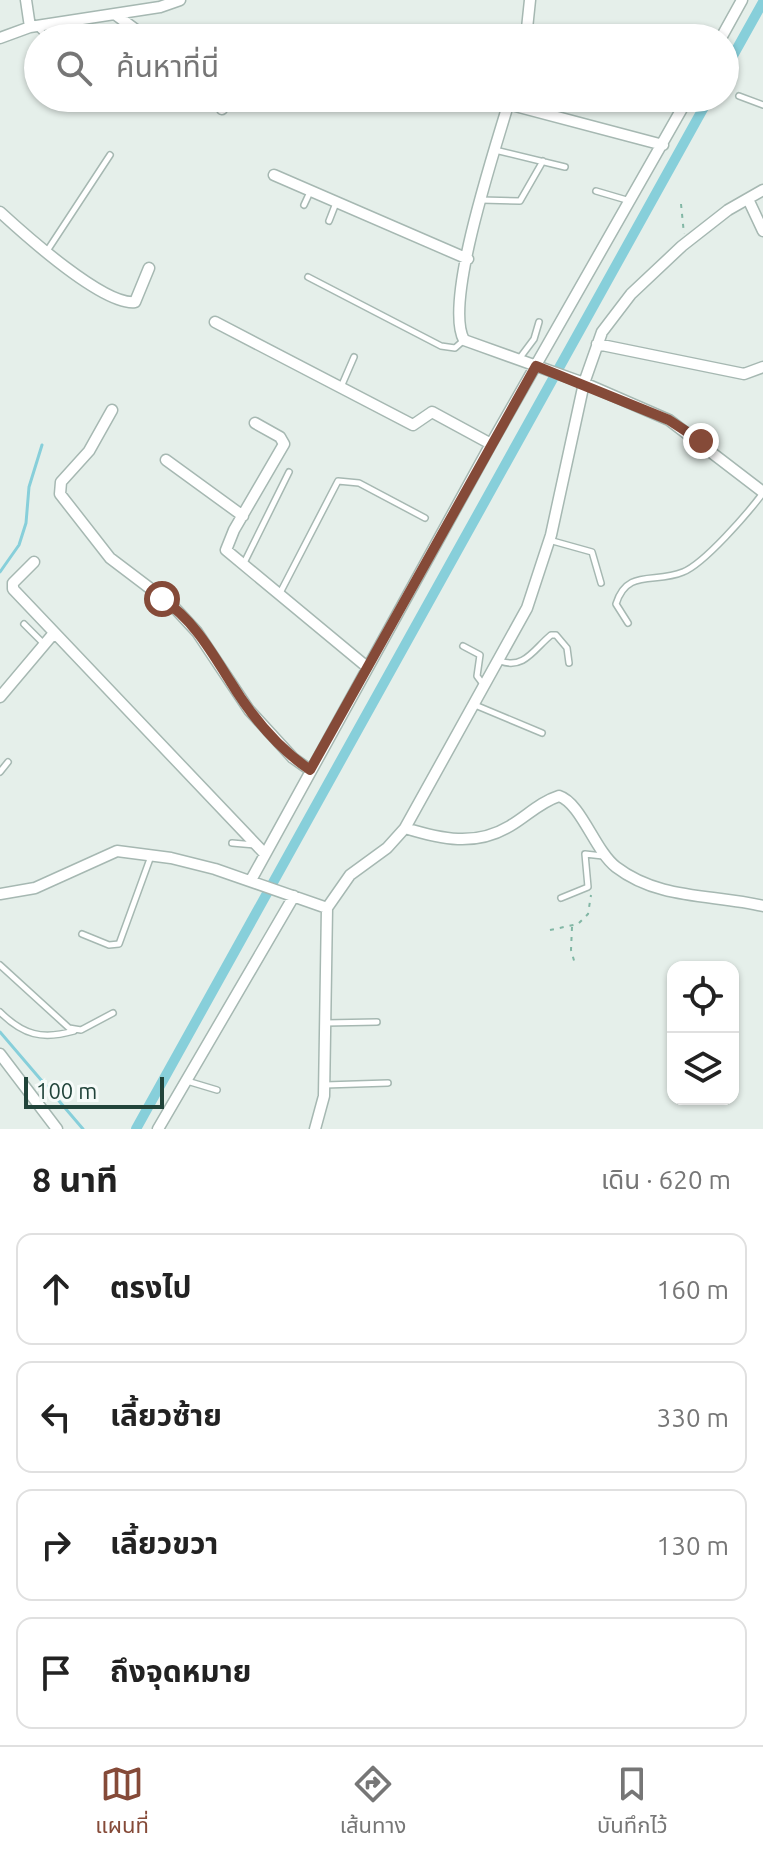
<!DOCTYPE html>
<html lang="th">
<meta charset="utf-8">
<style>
:root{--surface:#fff;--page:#f2f2f2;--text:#222;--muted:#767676;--line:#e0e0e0;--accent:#854a38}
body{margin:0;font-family:Ubuntu,"Noto Sans Thai",sans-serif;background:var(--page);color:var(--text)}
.controls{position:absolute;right:24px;bottom:24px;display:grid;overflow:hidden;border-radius:16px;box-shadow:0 2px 6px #0004}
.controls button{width:72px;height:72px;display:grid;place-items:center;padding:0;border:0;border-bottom:2px solid var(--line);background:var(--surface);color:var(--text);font:40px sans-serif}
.scale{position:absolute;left:24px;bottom:20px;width:140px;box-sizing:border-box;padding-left:8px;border:4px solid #21443a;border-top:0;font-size:22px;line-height:28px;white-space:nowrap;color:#21443a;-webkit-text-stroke:6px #f6fbf9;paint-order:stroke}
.stop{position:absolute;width:24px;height:24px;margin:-18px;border:6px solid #854a38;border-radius:50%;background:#fff}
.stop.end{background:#854a38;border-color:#fff;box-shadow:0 2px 8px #0008}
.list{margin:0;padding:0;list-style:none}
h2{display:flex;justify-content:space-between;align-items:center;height:104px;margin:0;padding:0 32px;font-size:34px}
h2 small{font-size:26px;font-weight:400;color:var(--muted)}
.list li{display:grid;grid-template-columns:52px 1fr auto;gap:24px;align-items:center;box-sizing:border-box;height:112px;margin:0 16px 16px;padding:0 16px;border:2px solid var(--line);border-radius:16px}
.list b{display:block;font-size:30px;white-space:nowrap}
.list em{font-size:26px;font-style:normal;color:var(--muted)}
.icon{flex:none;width:44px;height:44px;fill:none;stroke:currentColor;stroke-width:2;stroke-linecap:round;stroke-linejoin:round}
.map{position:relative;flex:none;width:763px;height:1129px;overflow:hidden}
.search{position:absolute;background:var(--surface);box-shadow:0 2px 6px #0004;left:24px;right:24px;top:24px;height:88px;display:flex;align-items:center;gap:20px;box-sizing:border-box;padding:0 28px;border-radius:44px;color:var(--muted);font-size:30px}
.sheet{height:616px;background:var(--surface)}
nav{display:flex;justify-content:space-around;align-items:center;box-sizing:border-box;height:112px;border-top:2px solid var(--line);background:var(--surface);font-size:22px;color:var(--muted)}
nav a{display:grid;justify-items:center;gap:4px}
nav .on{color:var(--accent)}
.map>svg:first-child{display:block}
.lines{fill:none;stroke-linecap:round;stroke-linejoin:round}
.stream{stroke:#87cfda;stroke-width:3}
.canal{stroke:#87cfda;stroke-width:10}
.lane-casing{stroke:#a6b8b2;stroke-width:8}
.street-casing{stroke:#a6b8b2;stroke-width:13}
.path{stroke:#82b7a5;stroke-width:2;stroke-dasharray:4 6;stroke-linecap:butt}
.lane{stroke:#fff;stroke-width:5}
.street{stroke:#fff;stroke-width:10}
.route{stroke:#854a38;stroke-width:10}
</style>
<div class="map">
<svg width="763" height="1129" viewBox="0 0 763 1129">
<rect width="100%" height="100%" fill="#e5efea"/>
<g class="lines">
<!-- stream -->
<path class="stream" d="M0 572 19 545 26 523 29 487 42 445
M0 1032 83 1129"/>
<!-- canal -->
<path class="canal" d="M725 70 763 2
M136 1129 709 98"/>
<defs>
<path id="lane" d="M37 27 48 38
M739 96 763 105
M495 150 565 167
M596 191 630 201
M481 200 520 201 543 161
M304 205 310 192
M329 221 336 203
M47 251 110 155
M308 277 441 346 455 348 464 340
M519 359 534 339 539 322
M341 387 354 357
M549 540 592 552 601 583
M243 565 289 472
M280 593 338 481 359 483 425 518
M628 623 616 604C627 568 655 584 683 572 704 564 748 513 763 493
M24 624 43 643
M463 646 480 655 477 676 483 684
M500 661C524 670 534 649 551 635H556L567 648 569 663
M475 705 542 733
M0 772 8 762
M232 843 255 845
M561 898 588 887 585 854 603 856
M82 934 109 945 119 944 151 856
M0 965 69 1028 81 1030 113 1013
M0 1012C23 1035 42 1040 74 1031
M326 1023 377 1022
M187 1081 217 1090
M325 1085 388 1083"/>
<path id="street" d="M26 0 30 27
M116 15 147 38
M0 38 30 27 160 7 180 0
M526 38 530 0
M721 38 742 0
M510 98C497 144 443 302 464 340L584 383 669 420 763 492
M508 104 663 145
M222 109 223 98
M274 175 468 259
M748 199 763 231
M0 212C24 234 104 306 135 302L149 268
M215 322 413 425 432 412 491 444
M597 344 744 374 763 367
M112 410 89 451 61 482 60 494 110 558 172 605 197 632 249 710 293 758 310 770
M255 423 280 437 284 444 234 530 226 550 367 667
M166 460 243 516
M34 562 13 583V589L265 854
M0 697 54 633
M405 828C441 839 475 847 510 826 527 816 540 802 559 796 581 803 595 851 616 867 659 900 712 894 763 906
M251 880 491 444 688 98
M0 894 35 888 117 851 171 858 215 869 327 908
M0 1054 57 1129
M158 1129 294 896
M315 1129 324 1096 327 908 350 875 387 848 405 828 527 608 551 535 584 383 602 332 631 294 682 246 728 210 763 190"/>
</defs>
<!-- lane casing -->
<use href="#lane" class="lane-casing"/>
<!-- street casing -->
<use href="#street" class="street-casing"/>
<!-- path -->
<path class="path" d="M681 204 684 234
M572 927 571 950 575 964
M550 930 578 924 588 914 591 895"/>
<!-- lane -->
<use href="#lane" class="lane"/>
<!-- street -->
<use href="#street" class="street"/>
</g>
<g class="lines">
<!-- route -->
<path class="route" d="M162 599C193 619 211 651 230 681 250 714 278 748 310 770L536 366 669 420 701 441"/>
</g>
</svg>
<div class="controls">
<button><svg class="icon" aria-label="locate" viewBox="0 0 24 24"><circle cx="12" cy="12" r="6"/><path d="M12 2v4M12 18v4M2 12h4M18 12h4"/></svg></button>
<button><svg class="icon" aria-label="layers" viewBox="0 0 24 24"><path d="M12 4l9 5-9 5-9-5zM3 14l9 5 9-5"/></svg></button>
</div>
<div class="scale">100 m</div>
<div class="stop" style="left:162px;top:599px"></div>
<div class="stop end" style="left:701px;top:441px"></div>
<div class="search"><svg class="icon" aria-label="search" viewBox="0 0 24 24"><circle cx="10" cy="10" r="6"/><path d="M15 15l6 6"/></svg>ค้นหาที่นี่</div>
</div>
<section class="sheet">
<h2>8 นาที<small>เดิน · 620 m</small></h2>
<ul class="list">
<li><svg class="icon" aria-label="ahead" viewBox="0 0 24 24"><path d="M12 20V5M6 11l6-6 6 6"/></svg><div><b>ตรงไป</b></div><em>160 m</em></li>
<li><svg class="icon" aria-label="left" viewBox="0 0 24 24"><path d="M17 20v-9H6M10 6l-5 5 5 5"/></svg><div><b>เลี้ยวซ้าย</b></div><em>330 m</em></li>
<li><svg class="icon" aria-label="right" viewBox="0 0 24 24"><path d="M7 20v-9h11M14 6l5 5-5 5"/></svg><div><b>เลี้ยวขวา</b></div><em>130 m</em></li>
<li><svg class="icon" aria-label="arrive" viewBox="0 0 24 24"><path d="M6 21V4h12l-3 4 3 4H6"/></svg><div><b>ถึงจุดหมาย</b></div></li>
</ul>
</section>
<nav>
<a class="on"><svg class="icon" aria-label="map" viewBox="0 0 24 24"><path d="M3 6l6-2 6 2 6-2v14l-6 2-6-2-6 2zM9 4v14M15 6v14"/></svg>แผนที่</a>
<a><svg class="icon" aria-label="directions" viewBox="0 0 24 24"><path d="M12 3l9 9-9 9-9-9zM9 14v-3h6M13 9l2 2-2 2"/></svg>เส้นทาง</a>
<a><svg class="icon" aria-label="saved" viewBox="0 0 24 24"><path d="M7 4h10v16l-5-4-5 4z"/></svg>บันทึกไว้</a>
</nav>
